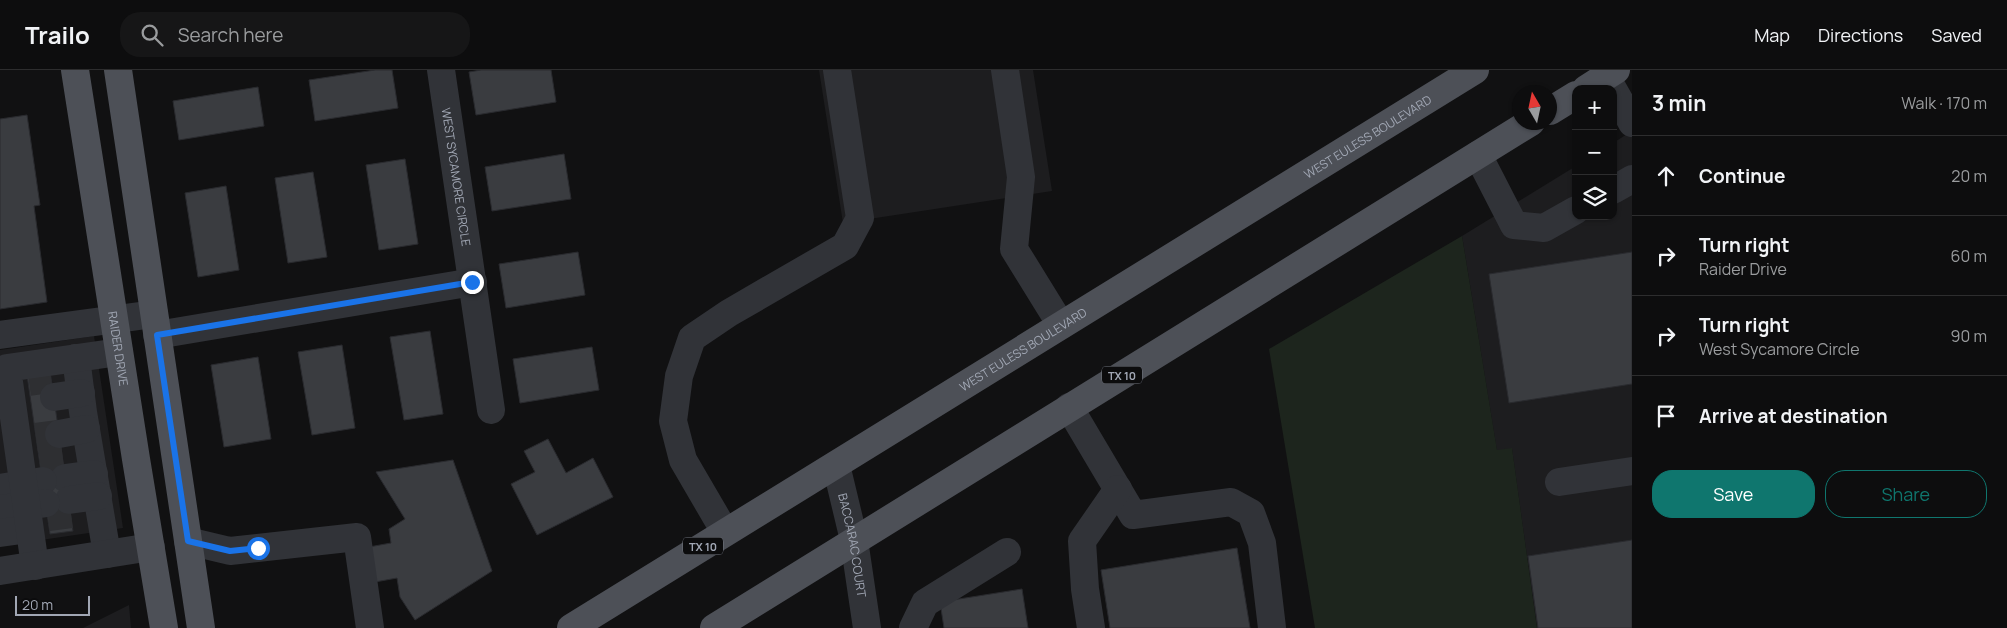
<!DOCTYPE html>
<meta charset="utf-8">
<style>
:root{--surface:#0d0d0e;--page:#161617;--text:#f1f3f6;--muted:#9a9c9e;--line:#2d2d2e;--accent:#0f766e}
body{margin:0;font-family:Manrope,sans-serif;background:var(--page);color:var(--text)}
.controls{position:absolute;right:15px;top:15px;display:grid;overflow:hidden;border-radius:10px;box-shadow:0 1px 4px #0004}
.controls button{width:45px;height:45px;display:grid;place-items:center;padding:0;border:0;border-bottom:1px solid var(--line);background:var(--surface);color:var(--text);font:25px sans-serif}
.compass{position:absolute;left:1512px;top:15px;width:45px;height:45px;border-radius:50%;background:var(--surface);box-shadow:0 1px 4px #0004;rotate:351deg}
.scale{position:absolute;left:15px;bottom:12px;width:75px;box-sizing:border-box;padding-left:5px;border:2px solid #a1a7b4;border-top:0;font-size:14px;line-height:18px;white-space:nowrap;color:#a1a7b4;-webkit-text-stroke:4px #0c0c0d;paint-order:stroke}
.stop{position:absolute;width:15px;height:15px;margin:-11px;border:4px solid #1a73e8;border-radius:50%;background:#fff}
.stop.end{background:#1a73e8;border-color:#fff;box-shadow:0 1px 5px #0008}
.list{margin:0;padding:0;list-style:none}
h2{display:flex;justify-content:space-between;align-items:center;height:65px;margin:0;padding:0 20px;font-size:21px}
h2 small{font-size:16px;font-weight:400;color:var(--muted)}
.list li{display:grid;grid-template-columns:32px 1fr auto;gap:15px;align-items:center;box-sizing:border-box;height:80px;padding:0 20px;border-top:1px solid var(--line)}
.list b{display:block;font-size:19px;white-space:nowrap}
.list p{margin:0;font-size:16px;white-space:nowrap;color:var(--muted)}
.list em{font-size:16px;font-style:normal;color:var(--muted)}
.actions{display:flex;gap:10px;padding:15px 20px}
.actions a{flex:1;padding:11px 0;border:1px solid var(--accent);border-radius:20px;text-align:center;font-size:18px;color:var(--accent)}
.actions .main{background:var(--accent);color:#fff}
.icon{flex:none;width:28px;height:28px;fill:none;stroke:currentColor;stroke-width:2;stroke-linecap:round;stroke-linejoin:round}
.map{position:relative;flex:none;width:1632px;height:558px;overflow:hidden}
header{display:flex;align-items:center;gap:30px;box-sizing:border-box;height:70px;padding:0 25px;background:var(--surface);border-bottom:1px solid var(--line)}
header strong{font-size:24px}
nav{display:flex;gap:28px;margin-inline-start:auto;font-size:18px}
.search{width:350px;height:45px;background:var(--page);display:flex;align-items:center;gap:12px;box-sizing:border-box;padding:0 18px;border-radius:20px;color:var(--muted);font-size:19px}
main{display:flex}
aside{flex:1;background:var(--surface)}
.map>svg:first-child{display:block}
.built{fill:#1d1d1f}
.green{fill:#1d251d}
.building{fill:#3a3c40;stroke:#2a2b2f}
.lines{fill:none;stroke-linecap:round;stroke-linejoin:round}
.minor-tunnel{stroke:#2e2f32;stroke-width:28;stroke-dasharray:28 14;stroke-linecap:butt}
.minor{stroke:#313338;stroke-width:28}
.major{stroke:#4d5057;stroke-width:28}
.route{stroke:#1a73e8;stroke-width:6}
.labels{text-anchor:middle;dominant-baseline:central;stroke-width:4.5;stroke-linejoin:round;paint-order:stroke}
.shield{fill:#0c0c0d;stroke:#747882;stroke-width:1}
.shield-label{font-size:11px;font-weight:bold;fill:#a1a7b4}
.street-label{font-size:12px;fill:#a1a7b4;stroke:#0c0c0d}
</style>
<header>
<strong>Trailo</strong>
<div class="search"><svg class="icon" aria-label="search" viewBox="0 0 24 24"><circle cx="10" cy="10" r="6"/><path d="M15 15l6 6"/></svg>Search here</div>
<nav><a>Map</a><a>Directions</a><a>Saved</a></nav>
</header>
<main>
<div class="map">
<svg width="1632" height="558" viewBox="0 0 1632 558">
<rect width="100%" height="100%" fill="#111112"/>
<!-- built -->
<path class="built" d="M819 0H1033L1052 121 843 153Z
M1632 61V558H1537L1512 379 1497 381 1462 166 1576 96V146H1613V73Z
M94 266 123 458 0 476V280Z
M129 535 131 558H83Z"/>
<!-- green -->
<path class="green" d="M1462 166 1497 380 1512 378 1537 558H1315L1269 279Z"/>
<!-- building -->
<path class="building" d="M375 0H392L398 38 315 51 309 10Z
M481 0H551L556 32 476 45 469 2Z
M258 17 264 56 179 70 173 31Z
M27 45 40 135 34 136 47 232 0 239V49Z
M564 84 571 129 492 141 485 97Z
M405 89 418 174 379 180 366 95Z
M313 102 327 187 288 193 275 108Z
M226 116 239 200 198 207 185 123Z
M578 182 585 225 506 238 499 194Z
M1632 182V314L1509 333 1489 204Z
M430 261 443 344 404 350 390 267Z
M342 275 355 358 312 365 298 282Z
M592 277 599 320 520 333 513 289Z
M258 287 271 369 224 377 211 295Z
M50 301 73 461 50 464 27 305Z
M548 369 566 403 593 388 613 427 537 465 511 414 535 402 524 381Z
M453 390 492 501 415 550 400 527 397 508 375 512 369 477 391 473 389 459 405 449 376 402Z
M1632 470V558H1538L1528 486Z
M1237 478 1250 558H1110L1101 500Z
M1022 519 1028 558H944L940 532Z"/>
<g class="lines">
<!-- minor-tunnel -->
<path class="minor-tunnel" d="M29 312 51 309
M36 367 59 364
M40 392 63 389
M48 447 71 444"/>
<!-- minor -->
<g class="minor">
<path id="s1" d="M441 0 491 340"/>
<path d="M1005 0 1021 107 1014 179 1061 255"/>
<path d="M1613 19 1632 53"/>
<path d="M1478 85 1514 155 1544 158 1576 140"/>
<path d="M1613 120 1632 109"/>
<path d="M0 265 154 244"/>
<path d="M157 265 473 212"/>
<path d="M76 288 83 342 107 484"/>
<path d="M54 327 81 323"/>
<path d="M1069 337 1133 445 1231 432 1251 443 1262 473 1272 558"/>
<path d="M59 364 86 359"/>
<path id="s2" d="M836 395 854 470 867 558"/>
<path d="M65 408 94 404"/>
<path d="M1559 412 1632 401"/>
<path d="M0 418 43 411"/>
<path d="M69 430 98 426"/>
<path d="M1 439 46 433"/>
<path d="M725 462 683 390 673 351 679 306 692 268 729 243 845 176 860 148 837 0"/>
<path d="M0 463 29 459"/>
<path d="M188 471 230 481 357 467 370 558"/>
<path d="M35 496 7 298 119 282"/>
<path d="M0 501 151 477"/>
<path d="M913 558 925 533 1007 482"/>
<path d="M1091 558 1085 519 1082 471 1118 419"/>
</g>
<!-- major -->
<g class="major">
<path id="s3" d="M75 0 136 389 164 558"/>
<path d="M118 0 201 558"/>
<path d="M1586 19 1616 0"/>
<path d="M1550 41 1576 25"/>
<path id="s4" d="M571 558 1475 0"/>
<path d="M714 558 1531 52"/>
</g>
</g>
<g class="lines">
<!-- route -->
<path class="route" d="M258 478 230 481 188 471 157 265 472 212"/>
</g>
<g class="labels">
<!-- shield labels -->
<g class="shield">
<rect x="1102" y="296.5" width="40" height="17" rx="4"/>
<rect x="683" y="467.5" width="40" height="17" rx="4"/>
</g>
<g class="shield-label">
<text x="1122" y="305">TX 10</text>
<text x="703" y="476">TX 10</text>
</g>
<!-- street labels -->
<g class="street-label">
<text stroke="none"><textPath href="#s4" startOffset="936">WEST EULESS BOULEVARD</textPath></text>
<text stroke="none"><textPath href="#s1" startOffset="108">WEST SYCAMORE CIRCLE</textPath></text>
<text stroke="none"><textPath href="#s3" startOffset="282">RAIDER DRIVE</textPath></text>
<text stroke="none"><textPath href="#s4" startOffset="531">WEST EULESS BOULEVARD</textPath></text>
<text stroke="none"><textPath href="#s2" startOffset="82">BACCARAC COURT</textPath></text>
</g>
</g>
</svg>
<div class="controls">
<button>+</button>
<button>−</button>
<button><svg class="icon" aria-label="layers" viewBox="0 0 24 24"><path d="M12 4l9 5-9 5-9-5zM3 14l9 5 9-5"/></svg></button>
</div>
<svg class="compass" viewBox="-18 -18 36 36"><path d="M0-13l5 13h-10z" fill="#e53935"/><path d="M0 13l5-13h-10z" fill="#9a9c9e"/></svg>
<div class="scale">20 m</div>
<div class="stop" style="left:258px;top:478px"></div>
<div class="stop end" style="left:472px;top:212px"></div>
</div>
<aside>
<h2>3 min<small>Walk · 170 m</small></h2>
<ul class="list">
<li><svg class="icon" aria-label="ahead" viewBox="0 0 24 24"><path d="M12 20V5M6 11l6-6 6 6"/></svg><div><b>Continue</b></div><em>20 m</em></li>
<li><svg class="icon" aria-label="right" viewBox="0 0 24 24"><path d="M7 20v-9h11M14 6l5 5-5 5"/></svg><div><b>Turn right</b><p>Raider Drive</p></div><em>60 m</em></li>
<li><svg class="icon" aria-label="right" viewBox="0 0 24 24"><path d="M7 20v-9h11M14 6l5 5-5 5"/></svg><div><b>Turn right</b><p>West Sycamore Circle</p></div><em>90 m</em></li>
<li><svg class="icon" aria-label="arrive" viewBox="0 0 24 24"><path d="M6 21V4h12l-3 4 3 4H6"/></svg><div><b>Arrive at destination</b></div></li>
</ul>
<div class="actions"><a class="main">Save</a><a>Share</a></div>
</aside>
</main>
